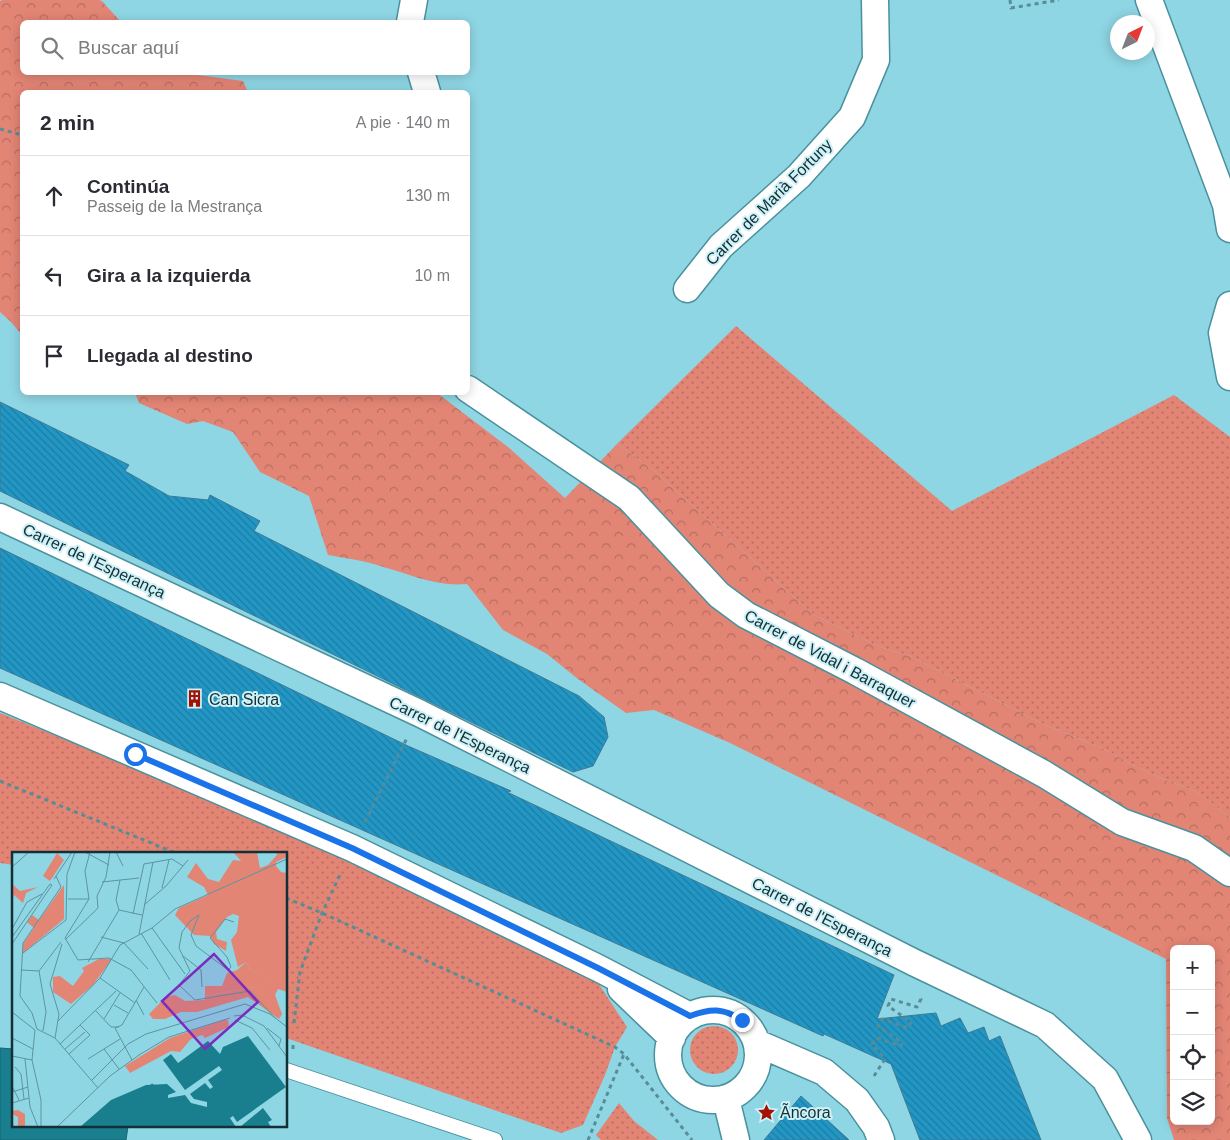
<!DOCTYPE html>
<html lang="es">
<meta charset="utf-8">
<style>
:root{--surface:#fff;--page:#f2f2f3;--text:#2b2b33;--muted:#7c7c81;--line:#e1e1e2}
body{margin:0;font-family:Helvetica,sans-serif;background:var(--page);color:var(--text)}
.controls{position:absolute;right:15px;bottom:15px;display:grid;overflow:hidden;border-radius:8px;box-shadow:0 2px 12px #0003}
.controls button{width:45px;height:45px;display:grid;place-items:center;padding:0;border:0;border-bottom:1px solid var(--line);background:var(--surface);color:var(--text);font:25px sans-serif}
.compass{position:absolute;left:1110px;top:15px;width:45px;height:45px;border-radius:50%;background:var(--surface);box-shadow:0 2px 12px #0003;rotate:42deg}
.stop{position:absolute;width:15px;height:15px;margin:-11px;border:4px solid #1a73e8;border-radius:50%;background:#fff}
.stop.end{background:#1a73e8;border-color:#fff;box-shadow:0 1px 5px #0008}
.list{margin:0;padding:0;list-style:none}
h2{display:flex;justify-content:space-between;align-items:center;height:65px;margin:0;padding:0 20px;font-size:21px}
h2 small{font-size:16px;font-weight:400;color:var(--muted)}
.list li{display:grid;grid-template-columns:32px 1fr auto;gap:15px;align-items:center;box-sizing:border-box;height:80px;padding:0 20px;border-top:1px solid var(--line)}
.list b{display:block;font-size:19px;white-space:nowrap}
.list p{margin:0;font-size:16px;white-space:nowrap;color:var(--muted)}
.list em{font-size:16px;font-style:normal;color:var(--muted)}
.icon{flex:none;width:28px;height:28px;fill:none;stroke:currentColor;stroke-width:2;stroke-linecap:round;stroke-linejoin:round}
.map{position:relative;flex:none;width:1230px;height:1140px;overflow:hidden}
.search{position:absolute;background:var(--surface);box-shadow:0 2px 12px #0003;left:20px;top:20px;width:450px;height:55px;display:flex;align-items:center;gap:12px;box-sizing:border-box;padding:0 18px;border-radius:8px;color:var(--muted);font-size:19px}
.panel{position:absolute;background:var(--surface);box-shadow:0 2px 12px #0003;left:20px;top:90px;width:450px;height:305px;border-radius:8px}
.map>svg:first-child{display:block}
.grass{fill:url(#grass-dots)}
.forest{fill:url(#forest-crowns);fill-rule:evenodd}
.water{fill:#197f8e;stroke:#176773}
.building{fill:url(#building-back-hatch);stroke:#407994}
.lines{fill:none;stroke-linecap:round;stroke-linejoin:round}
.service-casing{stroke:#4a919e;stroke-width:16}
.minor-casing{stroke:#4a919e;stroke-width:29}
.path{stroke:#588c96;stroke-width:3;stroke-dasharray:4 4;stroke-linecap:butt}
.service{stroke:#fff;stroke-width:14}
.minor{stroke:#fff;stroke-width:26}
.route{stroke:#1a73e8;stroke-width:6}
.labels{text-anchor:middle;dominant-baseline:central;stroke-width:4;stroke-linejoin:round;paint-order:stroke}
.street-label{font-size:16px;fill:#123035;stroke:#cef1f7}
.poi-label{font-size:16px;fill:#123035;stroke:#cef1f7;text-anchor:start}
.inset-river{fill:none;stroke:#197f8e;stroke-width:2.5}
.inset-road{fill:none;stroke:#5d949e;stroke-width:1}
.view{fill:#7b2cbf;fill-opacity:0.15;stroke:#7b2cbf;stroke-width:2.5}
.inset-edge{fill:none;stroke:#123035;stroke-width:2.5}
</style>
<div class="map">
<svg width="1230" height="1140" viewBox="0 0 1230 1140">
<defs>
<pattern id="grass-dots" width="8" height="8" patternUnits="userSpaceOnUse" patternTransform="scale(1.25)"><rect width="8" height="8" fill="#e38575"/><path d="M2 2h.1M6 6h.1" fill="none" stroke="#b76d61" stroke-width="1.8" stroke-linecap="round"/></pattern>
<pattern id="forest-crowns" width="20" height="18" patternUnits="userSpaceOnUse" patternTransform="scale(1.25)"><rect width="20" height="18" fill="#e38575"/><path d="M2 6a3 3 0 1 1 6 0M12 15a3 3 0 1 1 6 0" fill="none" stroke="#b76d61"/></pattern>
<pattern id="building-back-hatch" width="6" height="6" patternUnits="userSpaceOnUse" patternTransform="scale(1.25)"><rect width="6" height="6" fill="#2297c5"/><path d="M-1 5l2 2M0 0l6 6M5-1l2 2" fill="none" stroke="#1c7ca1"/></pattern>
</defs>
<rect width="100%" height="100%" fill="#8fd6e4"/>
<!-- grass -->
<path class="grass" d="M736 326 952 511 1174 395 1230 437V817L1195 791 1163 779 1133 765 1104 749 1041 723 910 656 880 647 814 615 651 468 617 444Z
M0 713 338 850 591 972 627 1027 615 1047 605 1075 583 1125 561 1133 286 1038V854H14V865L0 863Z
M690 1050a24 24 0 1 1 48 0a24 24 0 1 1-48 0Z
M619 1103 634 1121 658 1140H601L596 1135Z"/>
<!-- forest -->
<path class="forest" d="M3 0H99L102 1 121 22H22V72L183 73 243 81 248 92H22V335L11 322 0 312V1Z
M135 393H437L508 447 565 498 617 444 651 468 814 615 880 647 910 656 1041 723 1104 749 1133 765 1163 779 1195 791 1230 817V1140H1174L1167 1118 1166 959 730 743 654 710 626 713 578 679 547 654 503 630 467 584C436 587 406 573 377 565 361 560 344 558 328 555L309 496 260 472 233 432 203 421 187 424 139 403ZM1174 949H1211V1121H1174Z"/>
<!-- water -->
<path class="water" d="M0 1048 14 1049V1126H128L126 1140H0Z"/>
<!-- building -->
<path class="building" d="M0 402 129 465 125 471 169 496 208 500 210 495 260 521 254 531 579 696 604 717 608 737 593 766 573 772 0 491Z
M0 548 408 746 511 791 507 792 894 975 877 1019 936 1013 941 1026 960 1018 968 1033 984 1027 989 1041 1000 1036 1041 1140H920L891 1064 824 1034 823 1036 0 668Z
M801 1096 849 1140H764Z"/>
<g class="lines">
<defs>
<path id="service" d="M286 1070 495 1140"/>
<path id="minor" d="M1149 0 1226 205 1230 229
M410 22 414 0
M421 72 427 92
M687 289 721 246 799 176 852 117 876 60 875 0
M1230 305 1222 333 1230 377
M468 389 629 498 719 595 746 615 855 671 1044 774 1122 822 1194 848 1230 873
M0 517 419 713 915 963 1045 1025 1105 1079 1138 1140
M0 696 352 848 598 968 690 1016
M621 989 672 1038
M668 1055a45 45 0 1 1 90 0a45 45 0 1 1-90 0Z
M757 1043 824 1072 857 1100 876 1127 881 1140
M726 1099 736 1140"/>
</defs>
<!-- service casing -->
<use href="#service" class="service-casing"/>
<!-- minor casing -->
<use href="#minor" class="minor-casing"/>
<!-- path -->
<path class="path" d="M1010 0 1011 8 1059 0
M0 129 22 135
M0 781 178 854
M365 822 407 738
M286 898 322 913 615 1047 624 1054 692 1140
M294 1023 300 972 322 913 340 875
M293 1049V1041
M874 1076 885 1059 872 1044 877 1038 901 1046 902 1043 878 1026 882 1019 908 1028 911 1022 888 1006 891 999 917 1007 921 999 920 998
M588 1140 624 1054"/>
<!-- service -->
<use href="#service" class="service"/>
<!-- minor -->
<use href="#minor" class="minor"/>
</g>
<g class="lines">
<!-- route -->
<path class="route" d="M135 754 352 848 598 968 690 1016C711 1008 723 1008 742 1020"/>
</g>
<!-- icons -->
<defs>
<symbol id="building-bare" viewBox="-9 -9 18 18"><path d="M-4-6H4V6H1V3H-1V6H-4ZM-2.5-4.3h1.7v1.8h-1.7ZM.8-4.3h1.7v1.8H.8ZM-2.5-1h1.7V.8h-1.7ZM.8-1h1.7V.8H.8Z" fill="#a41001" stroke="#cef1f7" stroke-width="2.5" paint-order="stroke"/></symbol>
<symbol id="sight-bare" viewBox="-9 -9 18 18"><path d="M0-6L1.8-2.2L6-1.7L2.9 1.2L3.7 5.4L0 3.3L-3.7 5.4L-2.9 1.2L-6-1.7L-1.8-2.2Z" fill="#a41001" stroke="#cef1f7" stroke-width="2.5" paint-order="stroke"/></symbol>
</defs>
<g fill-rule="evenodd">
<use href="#building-bare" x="182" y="686" width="25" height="25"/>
<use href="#sight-bare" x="754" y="1100" width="25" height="25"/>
</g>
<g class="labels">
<!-- street labels -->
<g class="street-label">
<text transform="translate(769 202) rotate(-45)">Carrer de Marià Fortuny</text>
<text transform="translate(94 561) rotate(25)">Carrer de l'Esperança</text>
<text transform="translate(830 659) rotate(28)">Carrer de Vidal i Barraquer</text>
<text transform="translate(460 735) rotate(26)">Carrer de l'Esperança</text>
<text transform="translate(822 917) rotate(27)">Carrer de l'Esperança</text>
</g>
<!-- poi labels -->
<g class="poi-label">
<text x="209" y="699">Can Sicra</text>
<text x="780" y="1112">Ãncora</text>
</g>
</g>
<!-- overview -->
<g transform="translate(12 852)">
<rect width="275" height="275" fill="#8fd6e4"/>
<path d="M45 1 52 8 38 29 31 24ZM0 32 8 39 26 35 14 41 11 51 2 43 0 47ZM52 33V67L11 101V92L22 76 15 70 20 63 27 68ZM234 110 239 119 256 124 254 128 242 135 193 144V134H210L215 121 225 118ZM212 168H216L217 175 193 186 190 183 179 187 168 200 159 199 118 221 113 214 158 186Z" fill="#e38575"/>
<path d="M221 0H245L248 16 256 13 265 3 264 0H275V5L264 10V14L269 20 275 21V140L266 137 263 143 270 162 267 167 236 145 185 160H169L153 167H141L137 162 154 145 163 143 173 149 192 148 193 144 242 135 256 125 239 119 234 110 226 115 219 88 225 80 227 64 221 62 215 65 204 80 205 87 215 90 214 99 202 92 198 84 182 83 163 63 167 56 196 43 192 35 175 25 184 11 196 27 207 30 221 8 229 9ZM87 107H100L81 133 59 152 41 140V125L48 124 61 134 72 119 70 116ZM6 258 13 262V275H6V265L0 262V259Z" fill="#e38575"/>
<path d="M236 184 274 235 225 270 221 264 218 266 224 275H68L99 248 134 233 155 232 164 240 156 243V246L173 243 179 251 195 255V250L182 247 178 242 193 231 198 237 201 235 196 228 210 218 207 214 173 238 151 208 159 202 166 211 196 189 208 202 211 195ZM251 256 260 268 256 270 259 275H228Z" fill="#197f8e"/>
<path class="inset-river" d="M141 275 140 232 145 275"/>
<path class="inset-road" d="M73 0 97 13M104 0 111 14M0 15 17 0M44 24 49 35 11 91 8 144 20 161 25 177 43 186 86 236M42 27 60 0M108 28 104 48 107 58 130 63M90 30 127 26M150 36 157 8M56 47H77M132 53 154 34 176 8M121 62 132 12 160 7 171 14M222 70 213 67 198 86 215 105 219 115 216 118 184 94 179 83 187 63 178 69 170 80 167 96 178 119 167 133 183 148 238 139 264 167M140 76 173 122M0 77 15 50 30 42M129 81 158 128M127 82 141 10M0 85 38 32 40 33 0 92M89 85 112 91 136 117M53 86 66 108 97 106 119 118 145 151M53 86 77 47 73 19 78 0M54 87 86 56 85 44 94 25 98 0M11 101 54 68 55 22 63 0M171 104 189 118 190 135M76 110 107 58M9 118 27 119M88 126 123 151M124 148 132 163M102 153 116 161M83 158 99 175H107M0 160 23 178 20 208 29 248V275M222 164 230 163 252 174 275 205M92 167 108 141M223 168 240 176 258 198M46 169 88 126 108 93 140 76 163 57 275 7M255 176 269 187 267 194M31 179 34 160 27 119 49 90M0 186 21 197M43 186 47 162 38 132 50 92M48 192 104 139M53 197 73 180M92 197 107 217M57 202 78 183 68 173M0 204 20 208M13 207 18 255 26 275M76 207 108 187M120 208 103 176 110 173 132 135M3 215 9 222 12 247M79 229 116 192 134 182 233 152 258 162 275 175M0 234 7 248M0 240 16 235M0 251 17 246M45 275 98 224 127 203 157 185 218 166"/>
<path class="view" d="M202 102 246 150 193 197 150 149Z"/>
<rect width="275" height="275" class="inset-edge"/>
</g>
</svg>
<div class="controls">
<button>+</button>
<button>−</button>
<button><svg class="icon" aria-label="locate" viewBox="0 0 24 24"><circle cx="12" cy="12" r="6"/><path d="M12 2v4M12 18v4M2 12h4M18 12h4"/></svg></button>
<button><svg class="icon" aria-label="layers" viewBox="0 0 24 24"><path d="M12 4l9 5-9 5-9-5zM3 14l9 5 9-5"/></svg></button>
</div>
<svg class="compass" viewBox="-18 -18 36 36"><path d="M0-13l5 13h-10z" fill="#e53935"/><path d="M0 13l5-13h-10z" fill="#7c7c81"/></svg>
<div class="stop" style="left:135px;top:754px"></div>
<div class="stop end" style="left:742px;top:1020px"></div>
<div class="search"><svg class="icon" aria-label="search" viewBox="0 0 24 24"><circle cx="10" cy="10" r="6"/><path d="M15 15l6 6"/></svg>Buscar aquí</div>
<section class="panel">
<h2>2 min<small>A pie · 140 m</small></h2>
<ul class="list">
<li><svg class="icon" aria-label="ahead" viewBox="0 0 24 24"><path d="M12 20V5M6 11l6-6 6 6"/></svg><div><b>Continúa</b><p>Passeig de la Mestrança</p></div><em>130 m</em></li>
<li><svg class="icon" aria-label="left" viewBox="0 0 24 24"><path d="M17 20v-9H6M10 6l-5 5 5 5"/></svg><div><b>Gira a la izquierda</b></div><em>10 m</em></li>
<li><svg class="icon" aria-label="arrive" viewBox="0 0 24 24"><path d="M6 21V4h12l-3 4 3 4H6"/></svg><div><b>Llegada al destino</b></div></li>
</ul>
</section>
</div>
